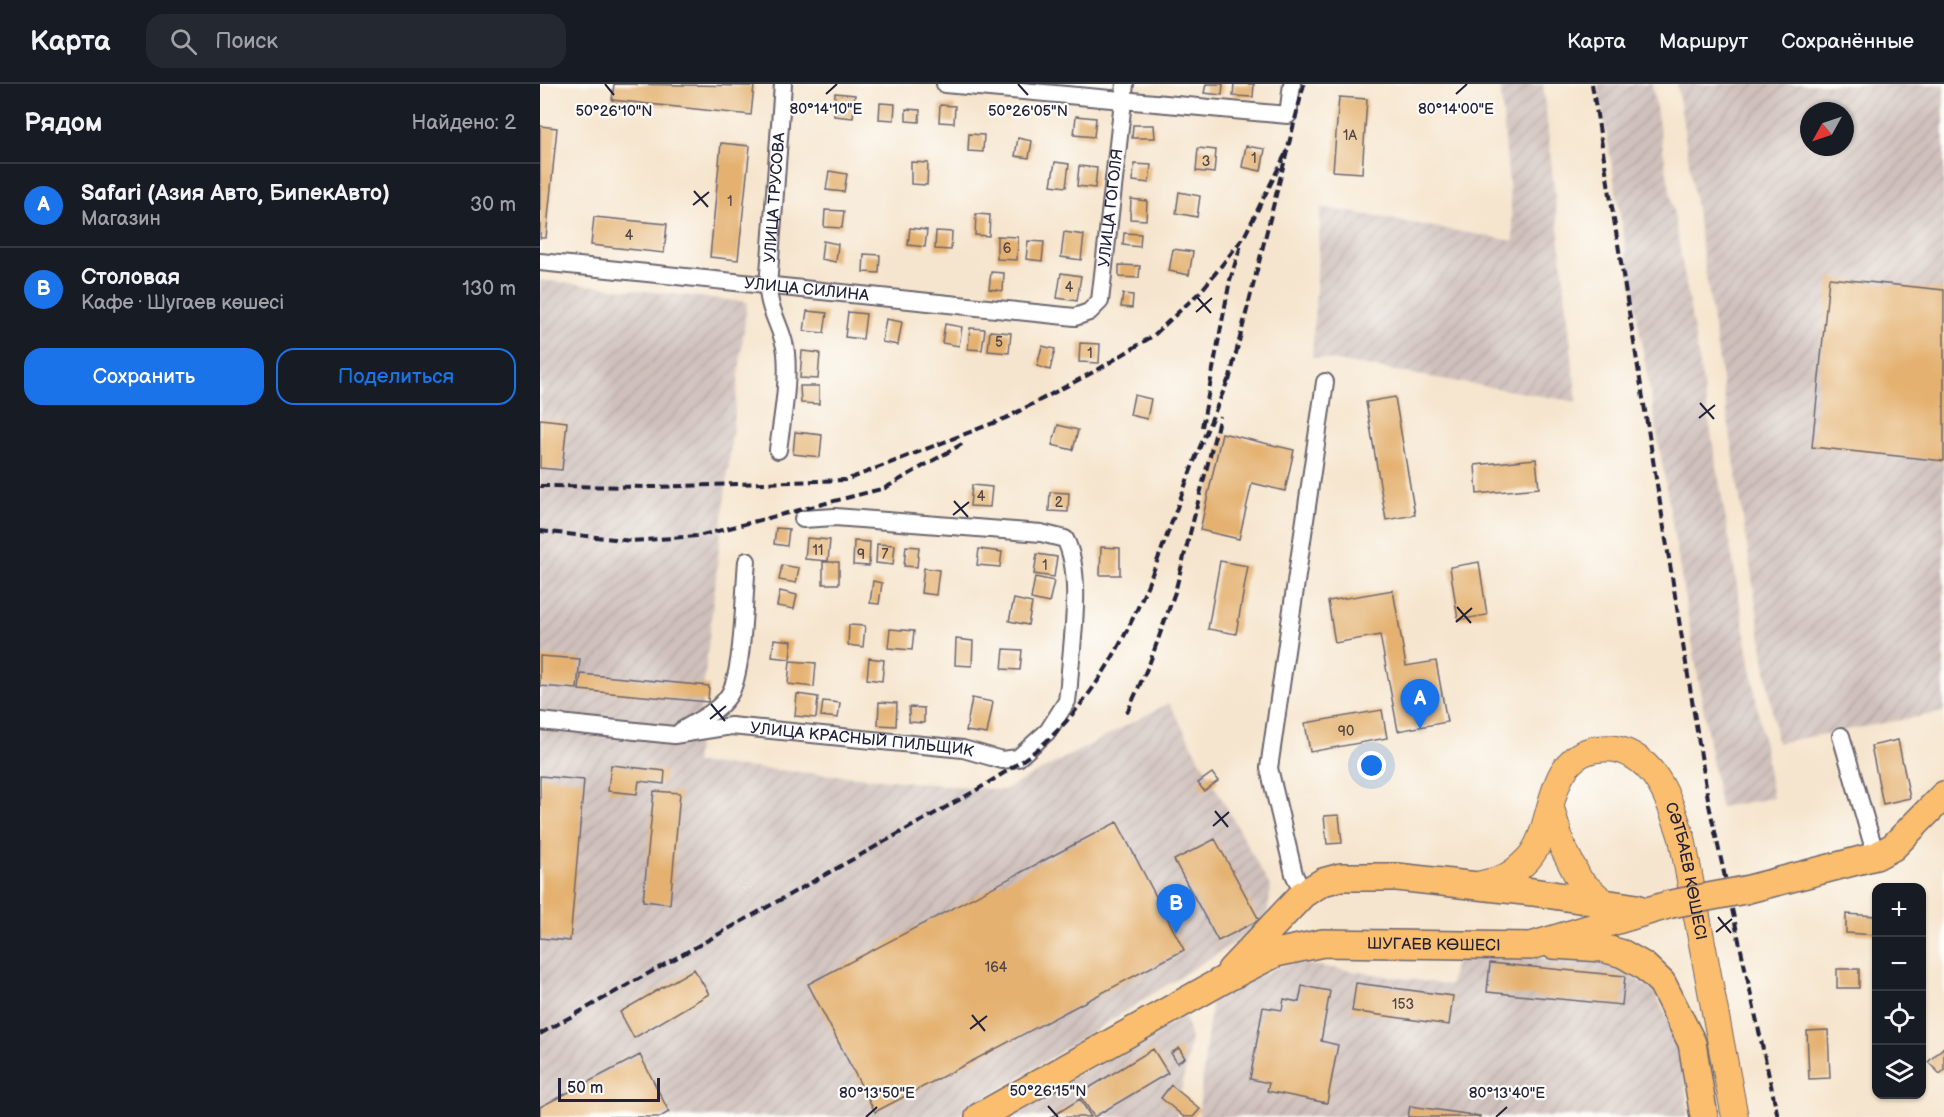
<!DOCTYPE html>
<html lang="ru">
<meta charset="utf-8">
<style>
:root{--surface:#171b24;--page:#242831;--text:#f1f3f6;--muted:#9ea1a6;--line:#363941;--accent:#1a73e8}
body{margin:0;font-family:"Balsamiq Sans",sans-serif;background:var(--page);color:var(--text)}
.controls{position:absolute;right:18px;bottom:18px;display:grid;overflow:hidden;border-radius:12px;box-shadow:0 2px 4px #0004}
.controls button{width:54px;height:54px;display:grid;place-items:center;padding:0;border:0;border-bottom:2px solid var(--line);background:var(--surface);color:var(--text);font:30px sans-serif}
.compass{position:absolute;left:1260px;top:18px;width:54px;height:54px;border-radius:50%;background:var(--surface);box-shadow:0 2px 4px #0004;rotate:230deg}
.scale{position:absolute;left:18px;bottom:15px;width:102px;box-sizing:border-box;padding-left:6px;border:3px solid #22223b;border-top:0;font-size:16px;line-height:21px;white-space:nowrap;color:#22223b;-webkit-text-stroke:4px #fdfcf7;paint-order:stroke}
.you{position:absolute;left:832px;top:682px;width:21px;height:21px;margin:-15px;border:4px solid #fff;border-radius:50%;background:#1a73e8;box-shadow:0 0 0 9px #1a73e833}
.badge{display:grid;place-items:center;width:39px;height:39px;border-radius:50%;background:var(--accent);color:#fff;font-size:20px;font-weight:700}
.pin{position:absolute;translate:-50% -50px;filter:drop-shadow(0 2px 3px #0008)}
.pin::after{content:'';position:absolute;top:32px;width:21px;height:18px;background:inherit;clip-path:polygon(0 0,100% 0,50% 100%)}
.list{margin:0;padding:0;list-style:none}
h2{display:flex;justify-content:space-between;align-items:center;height:78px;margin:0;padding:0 24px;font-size:26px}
h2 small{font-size:20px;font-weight:400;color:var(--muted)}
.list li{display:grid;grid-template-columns:39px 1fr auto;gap:18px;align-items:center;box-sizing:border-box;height:84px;padding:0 24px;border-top:2px solid var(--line)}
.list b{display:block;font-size:22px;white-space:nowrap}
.list p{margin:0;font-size:20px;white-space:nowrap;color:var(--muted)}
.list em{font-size:20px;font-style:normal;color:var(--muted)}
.actions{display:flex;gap:12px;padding:18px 24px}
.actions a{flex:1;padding:14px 0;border:2px solid var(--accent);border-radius:18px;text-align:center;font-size:21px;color:var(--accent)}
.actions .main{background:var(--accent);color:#fff}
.icon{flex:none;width:33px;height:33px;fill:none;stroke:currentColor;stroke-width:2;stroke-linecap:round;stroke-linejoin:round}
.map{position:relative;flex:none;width:1404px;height:1033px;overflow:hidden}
header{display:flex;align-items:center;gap:36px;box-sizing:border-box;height:84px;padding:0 30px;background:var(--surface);border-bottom:2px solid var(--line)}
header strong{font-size:28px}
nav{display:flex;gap:33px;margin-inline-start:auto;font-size:21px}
.search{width:420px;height:54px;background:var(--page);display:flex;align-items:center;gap:15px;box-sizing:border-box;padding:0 21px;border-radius:18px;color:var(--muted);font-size:22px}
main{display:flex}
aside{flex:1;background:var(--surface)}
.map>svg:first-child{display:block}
.industrial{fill:url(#industrial-furrows);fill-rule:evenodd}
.building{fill:#e4b16f}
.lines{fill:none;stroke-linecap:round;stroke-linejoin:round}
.minor-casing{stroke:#6c666e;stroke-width:20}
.primary-casing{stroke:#6c666e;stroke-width:28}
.trunk-casing{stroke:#6c666e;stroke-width:30}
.minor{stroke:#fff;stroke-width:16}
.primary{stroke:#fbbd6e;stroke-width:26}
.trunk{stroke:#fbbd6e;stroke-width:27}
.rail{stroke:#22223b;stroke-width:4;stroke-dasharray:9 4.5;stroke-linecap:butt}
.trunk-bridge-casing{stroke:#6c666e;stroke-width:30;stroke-linecap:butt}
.trunk-bridge{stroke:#fbbd6e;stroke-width:27}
.ticks{fill:none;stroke:#22223b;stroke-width:2}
.labels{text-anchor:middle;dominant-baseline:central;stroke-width:4.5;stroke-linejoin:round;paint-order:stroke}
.number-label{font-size:14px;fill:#524648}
.street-label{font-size:16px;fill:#22223b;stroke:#fdfcf7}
.ticks-label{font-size:15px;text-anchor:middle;fill:#22223b;stroke:#fdfcf7;stroke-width:4.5;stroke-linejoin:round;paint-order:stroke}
</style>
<header>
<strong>Карта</strong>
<div class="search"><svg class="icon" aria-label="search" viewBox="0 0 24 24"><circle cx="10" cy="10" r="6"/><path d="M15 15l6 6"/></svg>Поиск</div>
<nav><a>Карта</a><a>Маршрут</a><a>Сохранённые</a></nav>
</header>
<main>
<aside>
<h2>Рядом<small>Найдено: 2</small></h2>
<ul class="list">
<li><span class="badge">A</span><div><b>Safari (Азия Авто, БипекАвто)</b><p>Магазин</p></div><em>30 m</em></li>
<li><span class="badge">B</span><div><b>Столовая</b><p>Кафе · Шугаев көшесі</p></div><em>130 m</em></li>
</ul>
<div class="actions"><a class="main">Сохранить</a><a>Поделиться</a></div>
</aside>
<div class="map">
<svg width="1404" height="1033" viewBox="0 0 1404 1033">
<defs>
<pattern id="industrial-furrows" width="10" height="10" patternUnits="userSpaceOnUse" patternTransform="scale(1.5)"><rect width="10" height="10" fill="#cfc0bb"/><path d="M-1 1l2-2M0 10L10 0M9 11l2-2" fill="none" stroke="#b1a5a2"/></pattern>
</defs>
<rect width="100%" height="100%" fill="#fdfcf7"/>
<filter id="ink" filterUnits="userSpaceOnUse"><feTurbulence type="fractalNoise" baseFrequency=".0167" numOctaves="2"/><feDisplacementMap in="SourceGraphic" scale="12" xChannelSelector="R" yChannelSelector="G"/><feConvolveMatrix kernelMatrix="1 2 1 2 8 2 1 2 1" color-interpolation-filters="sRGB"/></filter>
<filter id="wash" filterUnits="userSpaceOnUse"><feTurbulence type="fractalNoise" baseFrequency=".008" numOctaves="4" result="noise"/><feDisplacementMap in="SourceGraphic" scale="24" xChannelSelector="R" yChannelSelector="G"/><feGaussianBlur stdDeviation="1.35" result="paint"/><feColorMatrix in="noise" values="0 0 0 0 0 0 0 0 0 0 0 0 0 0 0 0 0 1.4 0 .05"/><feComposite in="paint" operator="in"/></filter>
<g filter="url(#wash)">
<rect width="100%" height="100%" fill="#f6e5ce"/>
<!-- industrial -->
<path class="industrial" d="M960 0H1003L1037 318 772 273 781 123 974 157Z
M1058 0H1112L1233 714 1180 723Z
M1137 0H1404V628L1237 659ZM1269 27H1305V63H1269Z
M0 196 207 218 155 679 464 706 629 619 731 804 726 839 416 1033H0Z
M916 871 1068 876 1114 907 1142 964 1148 1024 1146 1033H658L672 912 750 878 910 901Z
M645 932 651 955 636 1033H460Z"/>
<g id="blocks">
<!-- building -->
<path class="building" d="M74 0 214 2 211 31 72 16Z
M666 0H683L682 11 664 9Z
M694 0H714L713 13 693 12Z
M295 9 315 11 313 34 294 32Z
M799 13 827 15 822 89 793 87Z
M340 19 355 20 354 36 339 35Z
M400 21 415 22 414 39 399 38Z
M366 25 380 26 379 38 366 37Z
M536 32 556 34 554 53 534 51Z
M593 41H614L615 54H592Z
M0 42 17 44 6 154H0Z
M429 50 444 51 443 68 428 67Z
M478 54 492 57 489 74 475 72Z
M181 59 210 62 198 176 170 173Z
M706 62 725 65 721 87 702 83Z
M658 64 676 66 674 89 656 87Z
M371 78 388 79 387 101 371 100Z
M515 78 529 80 526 103 511 101Z
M594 80 611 81 609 99 593 97Z
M539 82 557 84 555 104 537 102Z
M289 87 307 90 304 108 286 106Z
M639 108 660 112 657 133 636 129Z
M591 115 607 117 606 136 590 135Z
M285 126 304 127 302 144 284 143Z
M436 130 450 131 449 152 435 151Z
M54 133 127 140 124 169 51 161Z
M370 144 387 146 385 163 368 161Z
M396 147 412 148 411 166 395 165Z
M524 148 544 151 541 176 521 173Z
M584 149 601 150 600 163 583 161Z
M457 152 478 153 477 176 457 175Z
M283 157 298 160 296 178 281 175Z
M488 157 504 158 502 177 486 175Z
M633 165 653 168 649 191 629 187Z
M324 170 340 171 339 189 323 188Z
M579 181 600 182 599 194 579 193Z
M451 188 464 189 463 207 449 205Z
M521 189 541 192 537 217 517 214Z
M1289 194 1404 206V377L1272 363Z
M583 210 593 211 592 224 581 223Z
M267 227 287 229 284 249 264 247Z
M308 228 326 230 323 255 305 253Z
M346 235 362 238 358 261 342 258Z
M405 240 422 243 419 262 402 259Z
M430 244 445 245 442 266 428 265Z
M450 247 471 249 469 269 448 267Z
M540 259 560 260 559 279 539 278Z
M502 262 515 265 510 286 497 282Z
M262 267 280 269 278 295 260 294Z
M260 302H279V320L261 319Z
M594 311 611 315 607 335 590 331Z
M855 313 875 431 846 436 826 318Z
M0 335 27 338 22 386 0 384Z
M518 341 538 346 533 366 512 361Z
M255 348 282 351 280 373 253 370Z
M682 349 754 366 745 407 712 399 699 455 660 446Z
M996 375 999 404 937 410 935 381Z
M432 401 452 403 450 423 430 422Z
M510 408 529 409 528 428 509 427Z
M236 444 249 445 247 462 234 460Z
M267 454 290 456 288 477 265 475Z
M314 457 330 458 329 482 313 481Z
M337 460 355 461 353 481 336 479Z
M366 462 379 463 377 483 364 482Z
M561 463 580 464V491H560Z
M439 465 462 468 460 483 437 481Z
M497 470 517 473 514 493 494 490Z
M680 477 708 482 696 550 668 545Z
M283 478H299V500H283Z
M939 478 947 531 918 536 910 483Z
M242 481 259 484 256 499 239 496Z
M384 484 399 486 396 511 381 509Z
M495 493 514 497 509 519 491 515Z
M333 497 342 499 339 520 330 519Z
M853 506 866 582 896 577 907 638 858 647 840 551 795 559 788 517Z
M240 507 257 511 254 525 237 522Z
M474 515 492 519 488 541 469 537Z
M309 541 325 542 323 563 308 561Z
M350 545 374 547 372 566 348 564Z
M234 555 252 557 250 575 232 573Z
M416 555 433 557 432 582 415 581Z
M464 565 482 566 480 586 462 585Z
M0 572 40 575 37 605 0 602Z
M329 574 344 576 342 597 327 595Z
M250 577 276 579 274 603 248 600Z
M41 590 169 602 168 618 39 606Z
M257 610 278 613 276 634 255 632Z
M432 614 453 618 447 650 426 647Z
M283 617 300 619 298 634 281 632Z
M339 618 357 619 356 642 338 641Z
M369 623 384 624V639L369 638Z
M842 626 847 654 770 668 765 639Z
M1358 656 1370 714 1343 720 1331 662Z
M71 681 125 687 124 700 99 697 97 710 68 707Z
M672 689 678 697 664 707 658 699Z
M0 692 44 696 30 857 0 854Z
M114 707 140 709 130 820 103 817Z
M799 731 802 759 787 760 784 732Z
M577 738 644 866 335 1028 268 900Z
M675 755 719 836 678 857 634 776Z
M1306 830 1336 832V851L1306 849Z
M950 879 1085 892 1082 921 947 908Z
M154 885 169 910 94 954 80 928Z
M1297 885H1319V904H1297Z
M816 899 913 912 909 941 812 927Z
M762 902 790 907 781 957 798 961 787 1019 727 1007 729 999 710 995 723 923 742 926 744 915 759 918Z
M1288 946 1290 994 1269 995 1267 947Z
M1404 963V986L1400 990 1388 978Z
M639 964 645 974 637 979 631 969Z
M613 965 628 989 554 1033 539 1010Z
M100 971 129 1028 120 1033H0V1023Z
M631 1001 660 1025 653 1033H644L621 1014Z
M540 1015 551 1033H511Z
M870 1022 940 1032V1033H868Z"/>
</g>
</g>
<g filter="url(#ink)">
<use href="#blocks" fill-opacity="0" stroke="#6c666e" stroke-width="1.5"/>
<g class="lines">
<defs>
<g id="minor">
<path d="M405 0 748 31 752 0"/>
<path id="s1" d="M0 178 535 233 549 228 560 217 585 0"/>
<path id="s2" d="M238 366C242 335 249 301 246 269 244 246 228 227 228 203L243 0"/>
<path id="s3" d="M0 637 134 651 191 642 423 665 462 676 478 674 508 647 527 617 529 601C531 560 544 491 525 455L501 449 295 433 263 435"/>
<path d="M141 647C158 636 178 628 189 611 204 588 204 507 207 477"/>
<path d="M1301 652 1336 772"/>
<path d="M763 810 754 790 729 684 785 298"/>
</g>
<g id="primary">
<path d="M1011 724 1022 762 1040 797 1068 822"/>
<path id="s4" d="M937 801C960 796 970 794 988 775 1016 745 1004 678 1052 666 1063 664 1072 663 1083 667 1119 680 1131 721 1142 754L1195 1033"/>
</g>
<g id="trunk">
<path d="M1205 806 1336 772 1353 763 1404 711"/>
<path d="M1013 861 1063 864 1083 870 1104 882 1122 899 1152 959 1164 1033"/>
<path d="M691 886 763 810 783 798 801 793H857L993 808 1097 824"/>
<path id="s5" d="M439 1033 683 896 736 869 783 859 991 862 1131 820"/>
</g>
</defs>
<!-- minor casing -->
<use href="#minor" class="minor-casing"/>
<!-- primary casing -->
<use href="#primary" class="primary-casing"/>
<!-- trunk casing -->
<use href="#trunk" class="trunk-casing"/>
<!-- minor -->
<use href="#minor" class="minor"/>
<!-- primary -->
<use href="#primary" class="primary"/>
<!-- trunk -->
<use href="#trunk" class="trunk"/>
<!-- rail -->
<path class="rail" d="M1052 0 1169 721 1238 1033
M689 297 764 0
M662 343 690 196 701 161
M0 402 114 403 306 396 466 334 559 285 613 252 662 206 704 153 747 67
M0 447 92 457 158 452 345 404 422 360
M587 629 610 578 635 508 680 332
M0 950 435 707C462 690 490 674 513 651 591 575 619 468 657 370 668 343 680 316 691 289"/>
<defs>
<path id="trunk-bridge" d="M1131 820 1205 806"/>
</defs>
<!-- trunk-bridge casing -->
<use href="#trunk-bridge" class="trunk-bridge-casing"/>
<!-- trunk-bridge -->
<use href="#trunk-bridge" class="trunk-bridge"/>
</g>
</g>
<!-- ticks -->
<path class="ticks" d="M65 0 74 11M478 0 488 11M286 10 297 0M916 10 927 0M154 107 168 123M153 121 169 108M657 213 671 229M656 228 672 214M1160 319 1174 335M1159 334 1175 321M414 417 428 433M413 431 429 418M917 523 931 539M916 538 932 524M171 620 185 637M170 635 186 622M675 727 688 743M673 742 689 728M1178 833 1191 849M1176 848 1192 835M432 931 445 947M430 945 447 932M508 1022 518 1033M326 1033 337 1023M956 1033 967 1023"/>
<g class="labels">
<!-- number labels -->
<g class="number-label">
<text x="810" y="51">1А</text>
<text x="714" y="74">1</text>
<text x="666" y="77">3</text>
<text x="190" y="117">1</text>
<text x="89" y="151">4</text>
<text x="467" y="164">6</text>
<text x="529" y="203">4</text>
<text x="459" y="258">5</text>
<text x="550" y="269">1</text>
<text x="441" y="412">4</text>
<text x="519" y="418">2</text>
<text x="278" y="466">11</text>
<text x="321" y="470">9</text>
<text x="345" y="470">7</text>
<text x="505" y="481">1</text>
<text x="806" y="647">90</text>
<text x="456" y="883">164</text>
<text x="863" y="920">153</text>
</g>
<!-- street labels -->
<g class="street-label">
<text stroke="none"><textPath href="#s2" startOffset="256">УЛИЦА ТРУСОВА</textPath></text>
<text stroke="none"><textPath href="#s1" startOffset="662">УЛИЦА ГОГОЛЯ</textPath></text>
<text stroke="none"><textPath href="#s1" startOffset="268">УЛИЦА СИЛИНА</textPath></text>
<text stroke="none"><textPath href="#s3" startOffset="324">УЛИЦА КРАСНЫЙ ПИЛЬЩИК</textPath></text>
<text stroke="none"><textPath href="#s4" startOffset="364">СӘТБАЕВ КӨШЕСІ</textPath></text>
<text stroke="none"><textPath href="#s5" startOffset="498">ШУГАЕВ КӨШЕСІ</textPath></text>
</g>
</g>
<g class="ticks-label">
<text x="286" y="30">80°14'10"E</text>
<text x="916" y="30">80°14'00"E</text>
<text x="488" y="32">50°26'05"N</text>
<text x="74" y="32">50°26'10"N</text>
<text x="508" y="1012">50°26'15"N</text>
<text x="337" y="1014">80°13'50"E</text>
<text x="967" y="1014">80°13'40"E</text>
</g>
</svg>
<div class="controls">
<button>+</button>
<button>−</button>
<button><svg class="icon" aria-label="locate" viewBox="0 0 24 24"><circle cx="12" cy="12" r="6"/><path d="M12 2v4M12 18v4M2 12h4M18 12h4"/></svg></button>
<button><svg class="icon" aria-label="layers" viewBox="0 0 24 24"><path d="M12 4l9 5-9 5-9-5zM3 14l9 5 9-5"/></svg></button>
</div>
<svg class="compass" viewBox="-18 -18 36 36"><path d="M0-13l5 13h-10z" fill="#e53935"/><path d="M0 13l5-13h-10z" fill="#9ea1a6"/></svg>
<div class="scale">50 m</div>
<div class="you"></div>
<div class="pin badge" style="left:880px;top:645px">A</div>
<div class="pin badge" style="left:636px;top:850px">B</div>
</div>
</main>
